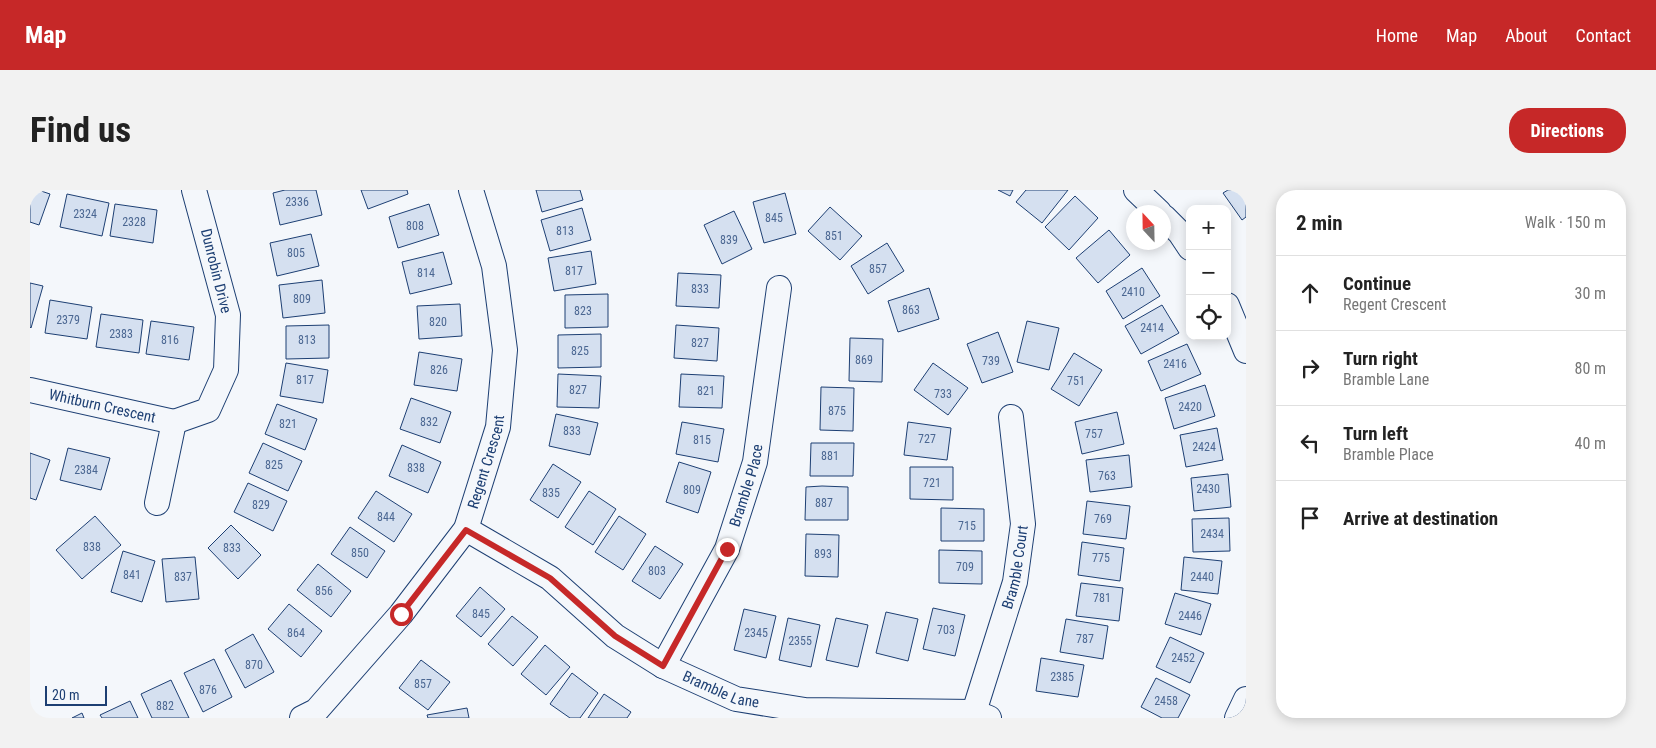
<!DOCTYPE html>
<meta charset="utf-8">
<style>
:root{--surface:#fff;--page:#f2f2f2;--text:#222;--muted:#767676;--line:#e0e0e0;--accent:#c62828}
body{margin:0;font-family:"Roboto Condensed",sans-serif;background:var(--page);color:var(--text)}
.controls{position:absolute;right:15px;top:15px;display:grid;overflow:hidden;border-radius:10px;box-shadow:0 2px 12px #0003}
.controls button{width:45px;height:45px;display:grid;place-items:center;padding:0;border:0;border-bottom:1px solid var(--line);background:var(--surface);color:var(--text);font:25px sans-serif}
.compass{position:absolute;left:1096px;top:15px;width:45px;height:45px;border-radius:50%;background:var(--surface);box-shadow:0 2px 12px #0003;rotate:338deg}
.scale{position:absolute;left:15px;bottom:12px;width:62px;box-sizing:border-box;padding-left:5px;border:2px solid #1d3f73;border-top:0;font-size:14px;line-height:18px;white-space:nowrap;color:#1d3f73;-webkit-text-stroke:4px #f4f7fb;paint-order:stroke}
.stop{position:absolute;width:15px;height:15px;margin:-11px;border:4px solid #c62828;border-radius:50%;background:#fff}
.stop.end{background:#c62828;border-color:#fff;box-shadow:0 1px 5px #0008}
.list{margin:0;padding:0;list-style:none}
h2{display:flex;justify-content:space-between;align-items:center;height:65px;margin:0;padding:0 20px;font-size:21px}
h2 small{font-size:16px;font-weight:400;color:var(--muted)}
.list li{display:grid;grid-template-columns:32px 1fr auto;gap:15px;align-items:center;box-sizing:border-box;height:75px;padding:0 20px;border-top:1px solid var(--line)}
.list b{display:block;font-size:19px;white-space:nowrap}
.list p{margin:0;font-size:16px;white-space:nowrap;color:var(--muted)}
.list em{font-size:16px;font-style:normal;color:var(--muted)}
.icon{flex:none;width:28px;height:28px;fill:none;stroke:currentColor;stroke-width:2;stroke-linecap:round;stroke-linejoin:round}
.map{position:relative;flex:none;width:1216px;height:528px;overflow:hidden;border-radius:20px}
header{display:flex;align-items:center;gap:30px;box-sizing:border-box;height:70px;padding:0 25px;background:var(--accent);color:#fff}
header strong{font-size:24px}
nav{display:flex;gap:28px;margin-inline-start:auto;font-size:18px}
.intro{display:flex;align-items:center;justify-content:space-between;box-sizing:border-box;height:120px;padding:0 30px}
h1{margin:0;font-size:35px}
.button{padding:12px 22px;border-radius:20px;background:var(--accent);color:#fff;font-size:18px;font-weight:700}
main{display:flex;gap:30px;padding:0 30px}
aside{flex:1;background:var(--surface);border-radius:20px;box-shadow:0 2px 12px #0003}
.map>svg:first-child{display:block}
.building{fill:#d5e0f0;stroke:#1d3f73}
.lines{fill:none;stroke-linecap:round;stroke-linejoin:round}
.minor-casing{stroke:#1d3f73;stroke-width:26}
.minor{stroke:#f4f7fb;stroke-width:24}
.route{stroke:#c62828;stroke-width:6}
.labels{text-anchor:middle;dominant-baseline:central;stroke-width:4;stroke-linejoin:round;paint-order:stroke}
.number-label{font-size:12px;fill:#4b6792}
.street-label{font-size:15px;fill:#1d3f73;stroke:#f4f7fb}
</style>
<header>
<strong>Map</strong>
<nav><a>Home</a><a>Map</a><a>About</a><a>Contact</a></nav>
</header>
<div class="intro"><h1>Find us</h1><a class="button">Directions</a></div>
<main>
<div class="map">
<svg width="1216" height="528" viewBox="0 0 1216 528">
<rect width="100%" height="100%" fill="#f4f7fb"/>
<!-- building -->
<path class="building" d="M0 0H8L20 4 9 35 0 32Z
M255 0H286L292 25 250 35 243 3Z
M331 0H377L378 4 338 19Z
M506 0H550L553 10 512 22Z
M968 0H983L980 6Z
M996 0H1038L1012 33 986 12Z
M1198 0H1216V27L1212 30 1193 3Z
M755 3 766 44 734 53 723 12Z
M37 4 79 13 72 46 30 37Z
M1045 6 1068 28 1039 60 1015 37Z
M85 14 127 20 123 53 80 46Z
M399 14 409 45 368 58 359 27Z
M800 17 832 46 810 70 778 41Z
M552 18 561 50 520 61 511 30Z
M704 21 722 59 692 74 674 35Z
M1079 40 1100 65 1068 93 1046 68Z
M281 44 289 76 247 86 240 53Z
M857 53 874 81 838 104 821 76Z
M561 61 566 94 524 101 518 68Z
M413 62 422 94 380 104 372 72Z
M1112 78 1130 106 1093 129 1076 101Z
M648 83 691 85 689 118 646 116Z
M292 90 295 123 253 128 249 95Z
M0 93 13 96 1 138 0 137Z
M899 98 909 129 868 142 858 111Z
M578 104V137L535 138V105Z
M20 110 62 117 57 149 15 143Z
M430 114 432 146 389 149 387 116Z
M1132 115 1149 143 1111 164 1095 136Z
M71 124 113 130 109 163 66 157Z
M121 131 164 137 159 170 116 164Z
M997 131 1029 138 1019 180 987 172Z
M299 135V168L256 169V136Z
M646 135 689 138 687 171 644 168Z
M968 142 983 182 952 193 937 154Z
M571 144V177L528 178V145Z
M820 148 853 149 852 192 819 191Z
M1157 154 1171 184 1131 201 1118 171Z
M389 162 432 169 427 201 384 195Z
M1044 163 1072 180 1049 216 1021 199Z
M256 173 298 180 293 213 250 206Z
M903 173 938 198 918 225 884 200Z
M528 184 571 186 569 218 527 217Z
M651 184 694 186 692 218 649 217Z
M1175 195 1185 226 1144 239 1135 208Z
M791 197 824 198 823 241 790 240Z
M381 208 421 222 410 253 370 239Z
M247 214 287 229 275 260 235 244Z
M1087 222 1094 254 1052 264 1045 232Z
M526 224 568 233 560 265 519 256Z
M652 232 694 239 688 272 646 264Z
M878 232 921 238 917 270 874 265Z
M1187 238 1193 270 1156 277 1150 245Z
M233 253 272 271 258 301 219 283Z
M781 253H824L823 286H780Z
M372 255 411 272 398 303 359 286Z
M38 258 80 268 71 300 30 290Z
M0 263 20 270 6 310 0 308Z
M1099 265 1102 297 1060 302 1056 270Z
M649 272 681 282 668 323 636 312Z
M523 274 551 292 528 328 500 310Z
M880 277H923V310L880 309Z
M1198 284 1201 317 1164 321 1161 288Z
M218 293 257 311 243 341 204 322Z
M792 296 818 297V330H775L776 297Z
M346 301 382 324 364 352 328 328Z
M559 301 586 319 563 355 535 337Z
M1057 311 1100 316 1096 349 1053 344Z
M911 318 954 319V351H911Z
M65 326 91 355 52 389 26 360Z
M589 326 616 344 593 380 565 362Z
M1199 328 1200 361 1163 362 1162 329Z
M201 335 231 365 208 389 178 358Z
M320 337 355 361 337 388 301 364Z
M776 344 809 345 808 387 775 386Z
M1052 352 1094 358 1090 391 1048 385Z
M625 356 653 374 630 409 602 391Z
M909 360 952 361V394L909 393Z
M93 361 125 371 112 412 81 402Z
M165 367 169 409 136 412 132 369Z
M1154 367 1192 371 1188 404 1151 400Z
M288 374 321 401 301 427 267 400Z
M1051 393 1093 398 1089 431 1046 426Z
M450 397 475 419 451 447 426 426Z
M1145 403 1181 414 1171 445 1135 434Z
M259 414 292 441 271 467 238 439Z
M903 418 935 425 925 466 893 459Z
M714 419 746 426 736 468 704 460Z
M856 422 888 429 878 471 846 463Z
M482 426 508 447 483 476 458 454Z
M758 428 790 435 781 477 749 470Z
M806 428 838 435 828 477 796 470Z
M1036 429 1078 436 1073 469 1030 462Z
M223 444 244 482 215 498 195 460Z
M1140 447 1174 463 1160 493 1126 477Z
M515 455 540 477 516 505 491 484Z
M1011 468 1054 475 1048 507 1006 501Z
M184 469 202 507 173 522 154 483Z
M391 470 420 492 398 520 369 498Z
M542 483 568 503 550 528H540L520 514Z
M1126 488 1160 505 1148 528H1132L1111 517Z
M141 490 159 528H122L111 504Z
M574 504 601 522 597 528H558Z
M100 511 108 528H72L70 525Z
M437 518 439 528H398L397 525Z
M52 523 54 528H42Z"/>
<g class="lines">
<defs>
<g id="minor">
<path d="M1106 0 1129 22"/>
<path d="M1134 27 1150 43 1160 58"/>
<path d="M1197 115 1216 161"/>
<path id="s1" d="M0 200 144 232"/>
<path d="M144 232 178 220 196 180 198 125 164 0"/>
<path d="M127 313 144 232"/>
<path id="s2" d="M436 339 520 388 585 446 633 476 706 509 775 520 944 522 959 528"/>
<path id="s3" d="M633 476 697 359 725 272 749 98"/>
<path id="s4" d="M944 522 985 392 993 334 981 227"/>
<path id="s5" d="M272 528 286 521 371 424 436 339 468 237 475 160 464 76 441 0"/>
<path d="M1207 528 1216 509"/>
</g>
</defs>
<!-- minor casing -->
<use href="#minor" class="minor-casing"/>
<!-- minor -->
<use href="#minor" class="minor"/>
</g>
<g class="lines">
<!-- route -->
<path class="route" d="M371 424 436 340 520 388 585 446 633 476 697 359"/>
</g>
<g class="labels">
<!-- number labels -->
<g class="number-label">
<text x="267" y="12">2336</text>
<text x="55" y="24">2324</text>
<text x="744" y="28">845</text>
<text x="104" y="32">2328</text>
<text x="385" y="36">808</text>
<text x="535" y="41">813</text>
<text x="804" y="46">851</text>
<text x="699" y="50">839</text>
<text x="266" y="63">805</text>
<text x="848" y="79">857</text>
<text x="544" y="81">817</text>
<text x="396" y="83">814</text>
<text x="670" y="99">833</text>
<text x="1103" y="102">2410</text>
<text x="272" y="109">809</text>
<text x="881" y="120">863</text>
<text x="553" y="121">823</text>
<text x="38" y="130">2379</text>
<text x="408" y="132">820</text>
<text x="1122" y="138">2414</text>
<text x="91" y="144">2383</text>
<text x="140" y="150">816</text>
<text x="277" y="150">813</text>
<text x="670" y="153">827</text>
<text x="550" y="161">825</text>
<text x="834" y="170">869</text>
<text x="961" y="171">739</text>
<text x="1145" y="174">2416</text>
<text x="409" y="180">826</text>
<text x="275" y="190">817</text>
<text x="1046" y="191">751</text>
<text x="548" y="200">827</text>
<text x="676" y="201">821</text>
<text x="913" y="204">733</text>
<text x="1160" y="217">2420</text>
<text x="807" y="221">875</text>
<text x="399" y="232">832</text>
<text x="258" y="234">821</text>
<text x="542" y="241">833</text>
<text x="1064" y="244">757</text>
<text x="897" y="249">727</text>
<text x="672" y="250">815</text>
<text x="1174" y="257">2424</text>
<text x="800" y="266">881</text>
<text x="244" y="275">825</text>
<text x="386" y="278">838</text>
<text x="56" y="280">2384</text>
<text x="1077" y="286">763</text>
<text x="902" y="293">721</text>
<text x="1178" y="299">2430</text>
<text x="662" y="300">809</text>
<text x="521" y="303">835</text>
<text x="794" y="313">887</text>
<text x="231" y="315">829</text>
<text x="356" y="327">844</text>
<text x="1073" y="329">769</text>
<text x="937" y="336">715</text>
<text x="1182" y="344">2434</text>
<text x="62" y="357">838</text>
<text x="202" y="358">833</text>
<text x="330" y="363">850</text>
<text x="793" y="364">893</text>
<text x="1071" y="368">775</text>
<text x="935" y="377">709</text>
<text x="627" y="381">803</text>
<text x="102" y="385">841</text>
<text x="153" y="387">837</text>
<text x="1172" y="387">2440</text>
<text x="294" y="401">856</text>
<text x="1072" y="408">781</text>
<text x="451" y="424">845</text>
<text x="1160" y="426">2446</text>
<text x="916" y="440">703</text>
<text x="266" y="443">864</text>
<text x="726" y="443">2345</text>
<text x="1055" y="449">787</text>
<text x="770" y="451">2355</text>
<text x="1153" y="468">2452</text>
<text x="224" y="475">870</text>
<text x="1032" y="487">2385</text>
<text x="393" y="494">857</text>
<text x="178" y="500">876</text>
<text x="1136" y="511">2458</text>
<text x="135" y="516">882</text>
</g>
<!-- street labels -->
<g class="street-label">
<text transform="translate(186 81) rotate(76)">Dunrobin Drive</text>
<text stroke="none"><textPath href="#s1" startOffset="74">Whitburn Crescent</textPath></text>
<text stroke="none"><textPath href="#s5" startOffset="322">Regent Crescent</textPath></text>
<text stroke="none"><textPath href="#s3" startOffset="200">Bramble Place</textPath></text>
<text stroke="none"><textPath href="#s4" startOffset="151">Bramble Court</textPath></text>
<text stroke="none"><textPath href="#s2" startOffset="304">Bramble Lane</textPath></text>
</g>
</g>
</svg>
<div class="controls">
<button>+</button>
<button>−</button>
<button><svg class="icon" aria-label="locate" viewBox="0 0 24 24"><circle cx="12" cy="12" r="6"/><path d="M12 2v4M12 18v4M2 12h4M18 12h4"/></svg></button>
</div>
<svg class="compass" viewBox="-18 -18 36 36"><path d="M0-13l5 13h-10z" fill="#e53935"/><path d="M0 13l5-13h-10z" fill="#767676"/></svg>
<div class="scale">20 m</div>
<div class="stop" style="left:371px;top:424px"></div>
<div class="stop end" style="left:697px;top:359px"></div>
</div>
<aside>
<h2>2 min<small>Walk · 150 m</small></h2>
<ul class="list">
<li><svg class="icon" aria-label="ahead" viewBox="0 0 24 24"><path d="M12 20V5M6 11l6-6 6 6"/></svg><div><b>Continue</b><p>Regent Crescent</p></div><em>30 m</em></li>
<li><svg class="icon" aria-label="right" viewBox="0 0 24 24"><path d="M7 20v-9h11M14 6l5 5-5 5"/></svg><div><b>Turn right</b><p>Bramble Lane</p></div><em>80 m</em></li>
<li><svg class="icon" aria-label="left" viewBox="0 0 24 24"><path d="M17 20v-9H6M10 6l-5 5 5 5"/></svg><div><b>Turn left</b><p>Bramble Place</p></div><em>40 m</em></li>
<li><svg class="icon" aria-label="arrive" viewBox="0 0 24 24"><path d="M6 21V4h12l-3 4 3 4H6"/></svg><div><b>Arrive at destination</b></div></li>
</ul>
</aside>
</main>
